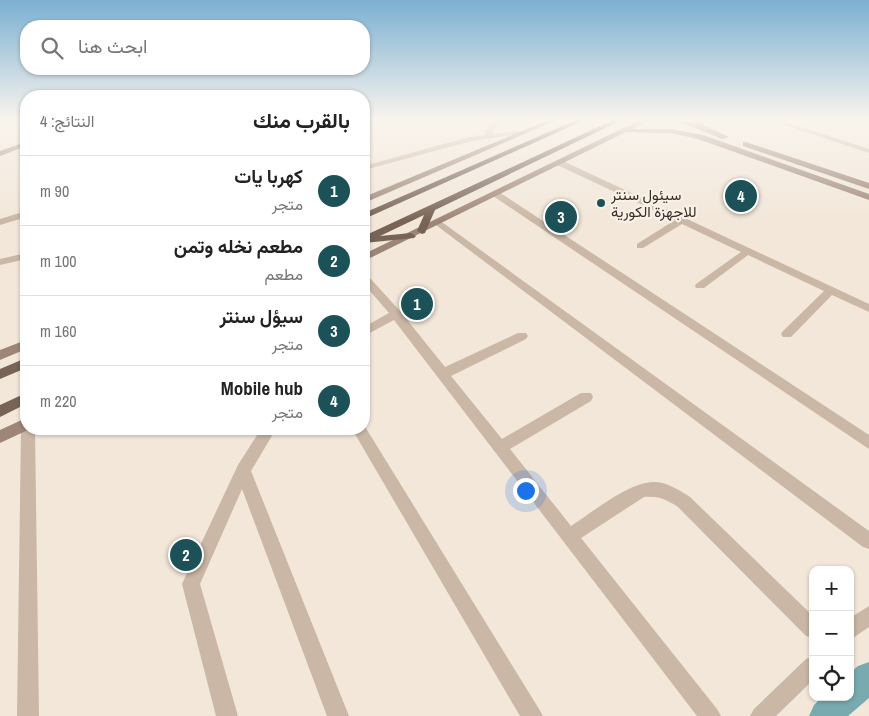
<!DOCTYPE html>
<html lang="ar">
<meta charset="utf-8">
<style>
:root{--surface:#fff;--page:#f2f2f2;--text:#222;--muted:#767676;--line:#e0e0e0;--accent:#1c5157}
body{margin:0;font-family:"Archivo Narrow",Vazirmatn,sans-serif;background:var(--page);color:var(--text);direction:rtl}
.controls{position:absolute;right:15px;bottom:15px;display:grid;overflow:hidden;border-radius:10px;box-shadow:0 1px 4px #0004}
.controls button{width:45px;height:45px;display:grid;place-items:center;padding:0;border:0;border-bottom:1px solid var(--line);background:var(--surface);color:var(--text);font:25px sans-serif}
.you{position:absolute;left:525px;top:490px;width:18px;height:18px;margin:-12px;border:4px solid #fff;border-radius:50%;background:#1a73e8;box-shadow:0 0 0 8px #1a73e833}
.badge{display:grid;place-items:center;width:32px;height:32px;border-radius:50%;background:var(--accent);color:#fff;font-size:16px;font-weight:700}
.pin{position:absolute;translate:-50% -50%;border:2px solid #fff;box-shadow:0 1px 5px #0006}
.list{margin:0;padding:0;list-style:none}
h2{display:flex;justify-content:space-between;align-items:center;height:65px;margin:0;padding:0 20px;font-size:21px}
h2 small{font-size:16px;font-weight:400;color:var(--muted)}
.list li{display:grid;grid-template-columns:32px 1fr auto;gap:15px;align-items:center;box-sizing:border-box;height:70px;padding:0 20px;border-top:1px solid var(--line)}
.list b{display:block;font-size:19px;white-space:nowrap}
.list p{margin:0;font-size:16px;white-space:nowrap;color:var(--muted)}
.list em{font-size:16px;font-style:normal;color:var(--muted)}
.icon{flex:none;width:28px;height:28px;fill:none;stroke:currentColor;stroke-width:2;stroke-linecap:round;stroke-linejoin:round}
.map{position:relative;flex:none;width:869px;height:716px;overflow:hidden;direction:ltr}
.search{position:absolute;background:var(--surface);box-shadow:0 1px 4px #0004;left:20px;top:20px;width:350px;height:55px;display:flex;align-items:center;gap:12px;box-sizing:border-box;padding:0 18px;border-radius:20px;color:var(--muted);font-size:19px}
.panel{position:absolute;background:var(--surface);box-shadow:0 1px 4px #0004;left:20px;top:90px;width:350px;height:345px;border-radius:20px;direction:rtl}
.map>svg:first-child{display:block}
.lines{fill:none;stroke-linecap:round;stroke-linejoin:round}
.canal{fill:#78aaaf;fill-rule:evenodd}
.street{fill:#cab7a5;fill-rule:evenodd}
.secondary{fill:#9d8677;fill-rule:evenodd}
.primary{fill:#786457;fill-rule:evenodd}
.poi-dot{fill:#1c5157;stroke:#f9f1e6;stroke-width:2}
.labels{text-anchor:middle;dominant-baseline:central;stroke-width:4.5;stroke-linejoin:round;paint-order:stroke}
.far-poi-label{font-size:15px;fill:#352c27;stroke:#f9f1e6;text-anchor:start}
</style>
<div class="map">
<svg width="869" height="716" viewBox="0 0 869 716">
<rect width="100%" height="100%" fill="#f2e7d9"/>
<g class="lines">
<!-- canal -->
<path class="canal" d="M869 662V698L848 716H809L814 705 822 697H850V673L858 666Z"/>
<!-- street -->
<path class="street" d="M0 120H7L0 124Z
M364 120H367V121L364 123Z
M479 120H502L493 131V134L522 131 526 133 472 141 364 170V166L469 137 485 135V131L491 125Z
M769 120H780L869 149V153Z
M861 120H869V124Z
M557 161H563L869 304V312L832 295 791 337H783L781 334 783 331 824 291 748 255 704 288H696L695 286 696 284 741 252 682 224 643 248H637V244L675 220 557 165Z
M493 192H499L869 435V449L493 196Z
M26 211V217L0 225V219Z
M439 220 869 531V549L863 547 436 225V221Z
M26 253V259L0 265V259Z
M364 275 368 276 400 311 445 367 518 333H526L528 336 526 339 451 376 502 439 581 393H591L593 397 591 401 510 449 571 526C591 513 631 481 654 482 667 482 679 490 690 497L813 616V638L806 636 678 507C666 499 658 496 644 497L581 538 717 709 721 716H697L394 320 364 336V327L389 313 364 284Z
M26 424V429H35L39 716H17L21 429Z
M364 425 539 709 543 716H520L352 429H364Z
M261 429H276L251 471 349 716H327L242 489 200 584 238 716H216L182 584 238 465Z
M869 606V627L850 640V618Z
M813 656V680L776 716H750L754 709 806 659Z"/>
<!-- secondary -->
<path class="secondary" d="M548 120H557L364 203V197Z
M640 120H649L633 129H671L703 135 869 194V200L698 139 671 133 626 132 364 261V254Z
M676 120 696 123 694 120H701L705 126 729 137 722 139Z
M26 142V146L0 156V151Z
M746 142 869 183V189L743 146V142Z
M26 340V349L0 360V350Z
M26 418V429H30L0 443V430Z"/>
<!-- primary -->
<path class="primary" d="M576 120H585L364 219V213Z
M613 120H622L435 210 425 233 422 234 417 231 424 215 380 236 411 233 416 236 414 238 364 243V236Z
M26 358V368L0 379V369Z
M26 393V404L0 417V405Z"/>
</g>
<!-- sky -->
<linearGradient id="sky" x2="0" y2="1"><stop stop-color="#7bb0d1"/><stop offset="0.54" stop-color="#f9f4ee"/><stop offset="1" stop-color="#f9f4ee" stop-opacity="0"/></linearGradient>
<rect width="869" height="221" fill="url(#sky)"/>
<!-- markers -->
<circle class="poi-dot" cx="601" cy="203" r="5"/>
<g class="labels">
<!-- far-poi labels -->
<g class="far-poi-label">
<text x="611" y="194">سيئول سنتر<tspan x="611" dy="17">للاجهزة الكورية</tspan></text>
</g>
</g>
</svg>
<div class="controls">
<button>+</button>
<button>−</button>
<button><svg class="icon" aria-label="locate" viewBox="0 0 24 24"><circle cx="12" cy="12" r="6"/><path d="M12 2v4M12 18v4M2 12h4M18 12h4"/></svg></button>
</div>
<div class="you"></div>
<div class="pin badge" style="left:417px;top:304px">1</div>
<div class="pin badge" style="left:186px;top:555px">2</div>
<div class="pin badge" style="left:561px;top:217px">3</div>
<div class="pin badge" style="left:741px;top:196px">4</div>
<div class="search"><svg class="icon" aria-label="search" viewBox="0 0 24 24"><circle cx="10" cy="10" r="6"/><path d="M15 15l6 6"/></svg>ابحث هنا</div>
<section class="panel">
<h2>بالقرب منك<small>النتائج: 4</small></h2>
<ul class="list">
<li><span class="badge">1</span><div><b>كهربا يات</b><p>متجر</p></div><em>90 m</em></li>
<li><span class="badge">2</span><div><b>مطعم نخله وتمن</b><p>مطعم</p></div><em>100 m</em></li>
<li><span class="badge">3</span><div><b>سيؤل سنتر</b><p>متجر</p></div><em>160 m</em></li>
<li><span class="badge">4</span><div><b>Mobile hub</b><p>متجر</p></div><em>220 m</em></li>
</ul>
</section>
</div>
